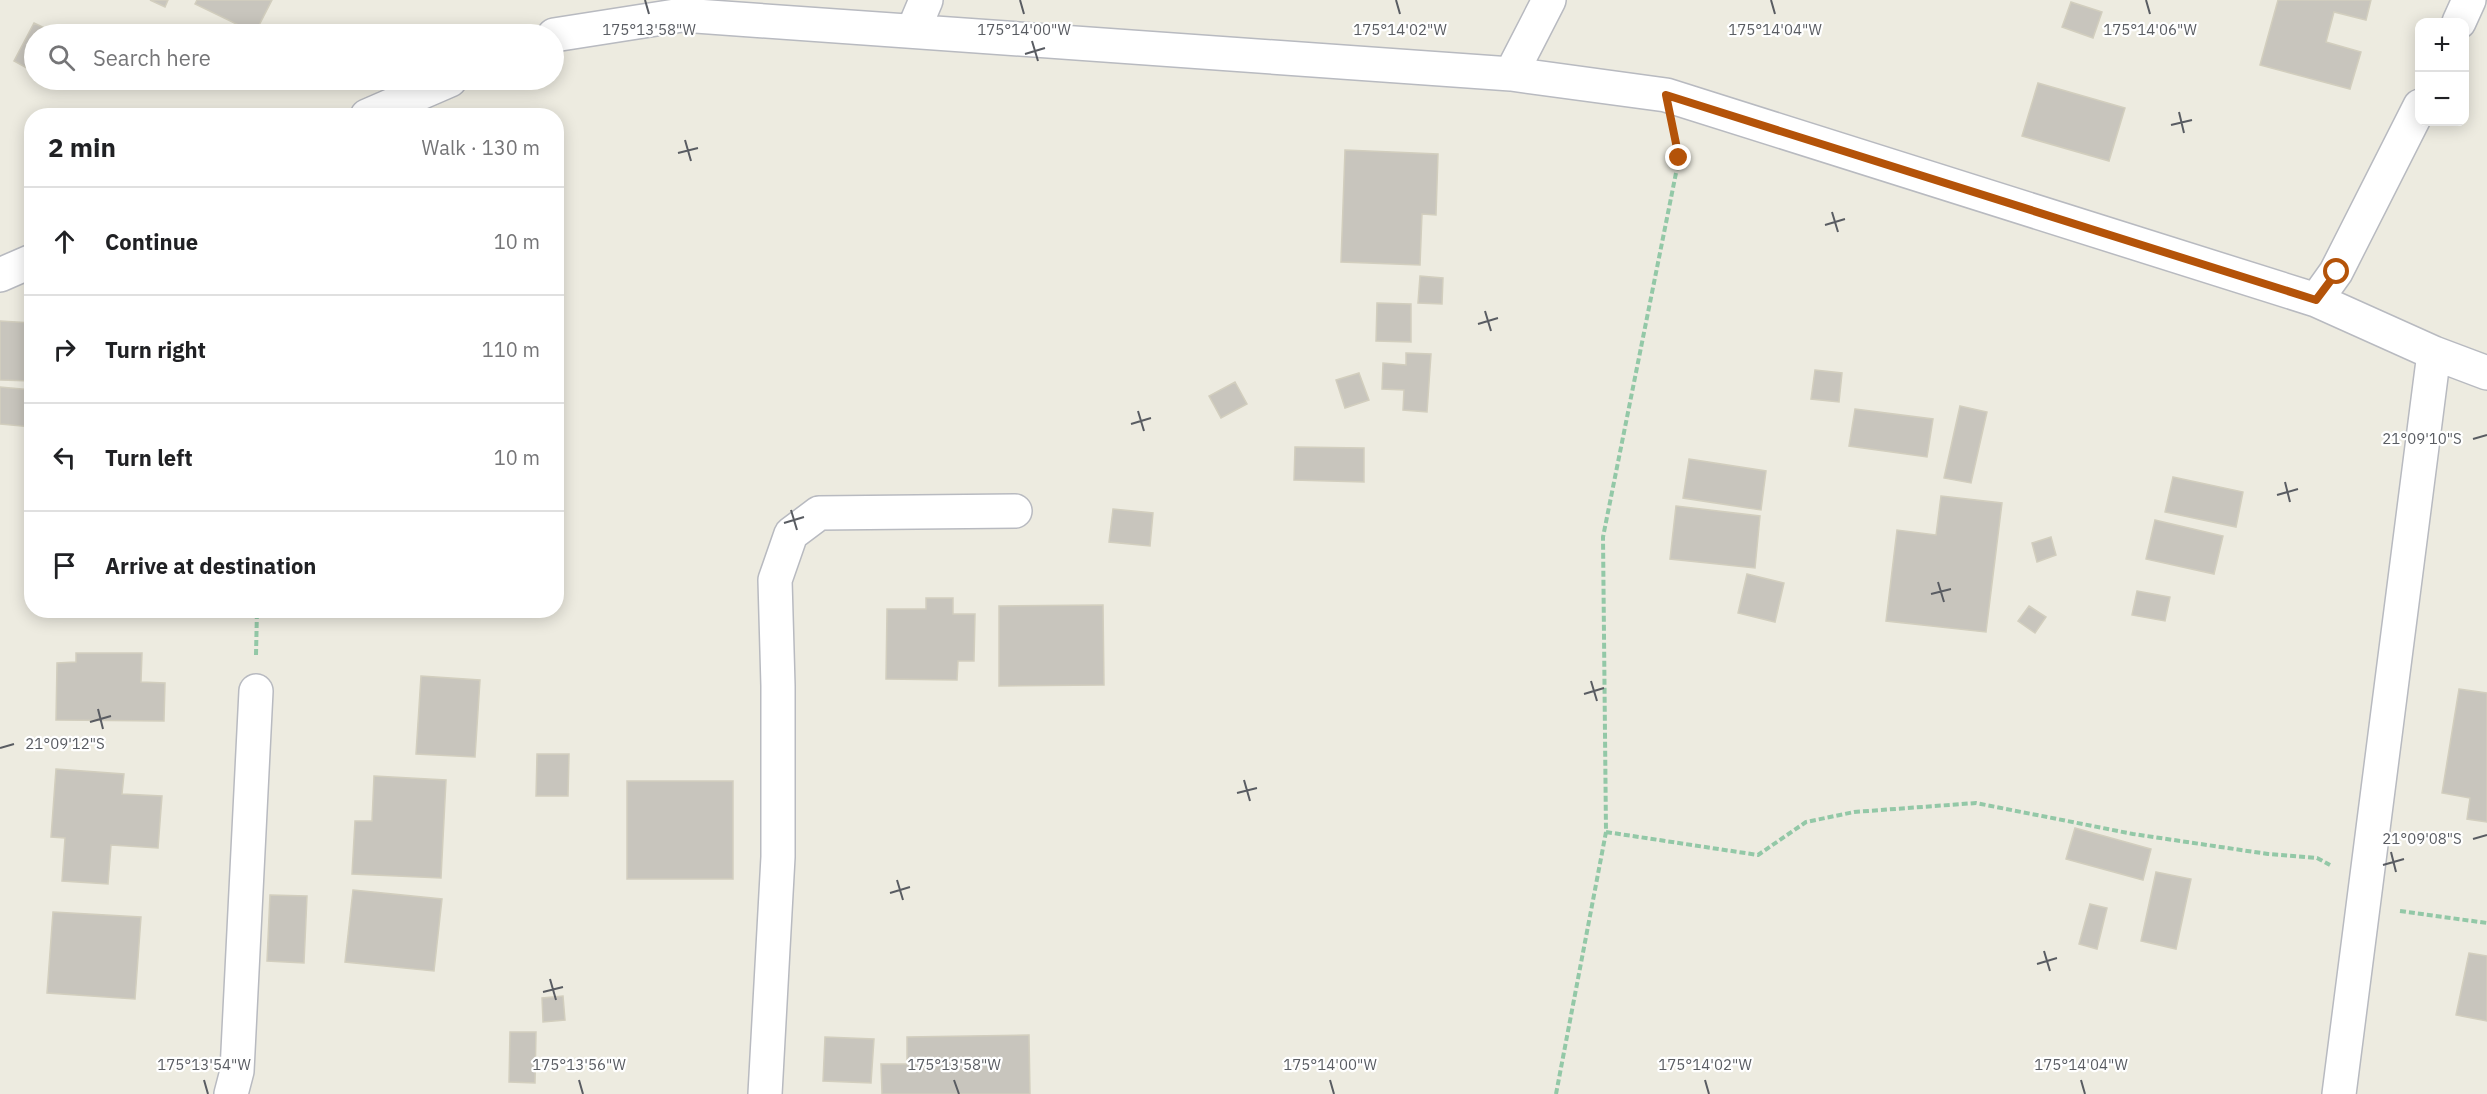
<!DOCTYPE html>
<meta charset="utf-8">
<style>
:root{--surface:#fff;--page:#f6f6f6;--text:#202124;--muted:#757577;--line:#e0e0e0}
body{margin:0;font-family:"IBM Plex Sans",sans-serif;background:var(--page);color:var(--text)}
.controls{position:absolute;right:18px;top:18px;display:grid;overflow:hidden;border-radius:12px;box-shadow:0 3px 15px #0003}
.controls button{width:54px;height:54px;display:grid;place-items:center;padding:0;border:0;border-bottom:2px solid var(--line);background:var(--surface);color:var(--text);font:30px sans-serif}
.stop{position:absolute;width:18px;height:18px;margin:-14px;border:4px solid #b45309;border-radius:50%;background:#fff}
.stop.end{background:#b45309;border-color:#fff;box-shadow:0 2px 6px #0008}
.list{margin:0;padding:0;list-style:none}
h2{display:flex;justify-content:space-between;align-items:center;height:78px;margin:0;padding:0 24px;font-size:26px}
h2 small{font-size:20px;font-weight:400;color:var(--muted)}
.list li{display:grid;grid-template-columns:39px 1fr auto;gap:18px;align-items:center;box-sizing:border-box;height:108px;padding:0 24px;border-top:2px solid var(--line)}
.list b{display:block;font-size:22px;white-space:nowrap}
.list em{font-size:20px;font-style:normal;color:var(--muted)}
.icon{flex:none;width:33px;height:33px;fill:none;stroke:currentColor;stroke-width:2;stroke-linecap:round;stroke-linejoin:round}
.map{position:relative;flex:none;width:2487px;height:1094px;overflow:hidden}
.search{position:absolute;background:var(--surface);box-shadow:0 3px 15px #0003;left:24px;top:24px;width:540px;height:66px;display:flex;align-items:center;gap:15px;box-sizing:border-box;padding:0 21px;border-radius:33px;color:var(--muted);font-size:22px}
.panel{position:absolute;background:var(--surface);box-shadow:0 3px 15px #0003;left:24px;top:108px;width:540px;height:510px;border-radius:24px}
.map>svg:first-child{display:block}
.building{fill:#c8c5bd;stroke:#d2cebe;stroke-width:1.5}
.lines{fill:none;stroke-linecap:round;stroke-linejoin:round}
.minor-casing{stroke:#b8bac0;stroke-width:36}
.path{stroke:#93c8a7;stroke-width:4;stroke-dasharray:6 3;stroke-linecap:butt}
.minor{stroke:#fff;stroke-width:33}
.route{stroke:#b45309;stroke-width:8}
.ticks{fill:none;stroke:#595c62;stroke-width:2}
.ticks-label{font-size:15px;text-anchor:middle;fill:#595c62;stroke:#fff;stroke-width:4.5;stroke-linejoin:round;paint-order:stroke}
</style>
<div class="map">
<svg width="2487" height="1094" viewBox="0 0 2487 1094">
<rect width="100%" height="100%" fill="#edebe0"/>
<!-- building -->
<path class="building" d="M150 0H168L165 7Z
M197 0H272L255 33 195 4Z
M2278 0H2371L2366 20 2334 12 2326 42 2361 52 2350 89 2260 65Z
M2071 2 2102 12 2093 38 2062 27Z
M34 23 57 34H34V72L14 61Z
M2038 83 2125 108 2109 161 2022 136Z
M1345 150 1438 154 1436 215 1422 214 1420 265 1341 262Z
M1420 276 1443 278 1442 304 1418 303Z
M1377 303 1411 304V342L1376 341Z
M0 321 32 323V381L0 380Z
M1406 353 1431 354 1427 412 1403 410 1404 390 1382 389 1383 363 1406 365Z
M1815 370 1842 373 1839 402 1811 399Z
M1359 373 1369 400 1345 408 1336 380Z
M1235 382 1247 404 1221 418 1209 396Z
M0 387 32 390V427L0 424Z
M1960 406 1987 412 1971 483 1944 478Z
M1855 409 1933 419 1927 457 1849 446Z
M25 431H32V500H25Z
M1295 447 1364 448V482L1294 480Z
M1689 459 1766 471 1761 510 1683 498Z
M2173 477 2243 492 2236 527 2165 512Z
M1941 496 2002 503 1986 632 1886 621 1897 530 1936 535Z
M1676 506 1760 516 1755 568 1670 559Z
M1113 509 1153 513 1150 546 1109 542Z
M2155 520 2223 536 2214 574 2146 559Z
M2051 537 2056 555 2037 562 2032 543Z
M1747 574 1784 583 1775 622 1738 613Z
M2137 591 2170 597 2165 621 2132 615Z
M926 598H953V614H975L974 661H958L957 680 886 679 887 609H926Z
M1103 605 1104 685 999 686V606Z
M2029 606 2046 617 2035 633 2018 621Z
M76 653H142L141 682 165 683 164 721 56 720 57 663 76 662Z
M421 676 480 680 475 757 416 754Z
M2459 689 2487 693V822L2467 819 2470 798 2442 793Z
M537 754H569L568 796H536Z
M56 769 124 774 122 794 162 796 158 848 111 845 108 884 62 881 65 838 51 837Z
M374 776 446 780 441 878 352 874 355 821H372Z
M627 781H733V879H627Z
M2075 828 2151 849 2143 880 2066 859Z
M2156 872 2191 879 2176 949 2141 941Z
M353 890 442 899 434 971 345 962Z
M270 895 307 896 304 963 267 961Z
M2090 904 2107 908 2097 949 2079 944Z
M53 912 141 917 135 999 47 993Z
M2469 953 2487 956V1021L2456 1015Z
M563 996 565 1020 543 1022 542 998Z
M510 1032H536L535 1083 509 1082Z
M1029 1035 1030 1094H882L881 1064H907V1037Z
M825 1037 874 1039 871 1083 823 1081Z"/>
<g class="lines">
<defs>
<path id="minor" d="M2459 22 2469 0
M913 31 926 0
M554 35 682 15 1511 74 1666 95 2316 300 2434 353 2487 373
M1511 74 1549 0
M367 116 450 80
M0 275 32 261
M2316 300 2336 272 2420 106
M231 1094 237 1071 256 691
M765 1094 778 857V686L775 580 791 534 819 513 1015 511
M2339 1094 2434 353"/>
</defs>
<!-- minor casing -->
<use href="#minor" class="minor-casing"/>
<!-- path -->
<path class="path" d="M256 655 257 610
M1606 832 1758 855 1806 822 1854 812 1976 803 2133 834 2268 854 2317 858 2330 865
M2400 911 2487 923
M1556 1094 1606 832 1603 537 1679 158 1675 137"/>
<!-- minor -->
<use href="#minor" class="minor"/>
</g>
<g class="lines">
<!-- route -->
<path class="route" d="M1679 158 1666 95 2316 300 2337 272"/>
</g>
<!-- ticks -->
<path class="ticks" d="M645 0 649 14M1020 0 1024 14M1396 0 1400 14M1771 0 1775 14M2146 0 2150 14M1032 41 1038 61M1025 54 1045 48M2179 112 2184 133M2171 125 2192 120M685 140 691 161M678 153 698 148M1832 212 1838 232M1825 225 1845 219M1485 311 1491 331M1478 324 1498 318M1138 411 1144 431M1131 424 1151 418M2473 439 2487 435M2285 482 2290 502M2277 495 2298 489M791 510 797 530M784 523 804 517M1938 582 1944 602M1931 594 1951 589M1591 681 1597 701M1584 694 1604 688M98 709 103 729M90 722 111 716M0 748 14 744M1244 780 1250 801M1237 793 1257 788M2473 839 2487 835M2391 852 2396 872M2383 865 2404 859M897 880 903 900M890 893 910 887M2044 951 2050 971M2037 964 2057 958M550 979 556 1000M543 992 563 987M204 1080 208 1094M579 1080 583 1094M954 1080 959 1094M1330 1080 1334 1094M1705 1080 1709 1094M2081 1080 2085 1094"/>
<g class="ticks-label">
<text x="649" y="35">175°13'58"W</text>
<text x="1024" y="35">175°14'00"W</text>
<text x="1400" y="35">175°14'02"W</text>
<text x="1775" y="35">175°14'04"W</text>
<text x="2150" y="35">175°14'06"W</text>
<text x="2422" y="444">21°09'10"S</text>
<text x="65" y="749">21°09'12"S</text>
<text x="2422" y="844">21°09'08"S</text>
<text x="204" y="1070">175°13'54"W</text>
<text x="579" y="1070">175°13'56"W</text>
<text x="954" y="1070">175°13'58"W</text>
<text x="1330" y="1070">175°14'00"W</text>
<text x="1705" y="1070">175°14'02"W</text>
<text x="2081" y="1070">175°14'04"W</text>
</g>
</svg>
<div class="controls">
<button>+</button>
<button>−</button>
</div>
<div class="stop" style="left:2337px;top:272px"></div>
<div class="stop end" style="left:1679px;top:158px"></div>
<div class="search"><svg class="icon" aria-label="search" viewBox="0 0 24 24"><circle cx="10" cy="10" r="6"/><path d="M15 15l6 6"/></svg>Search here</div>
<section class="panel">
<h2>2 min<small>Walk · 130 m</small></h2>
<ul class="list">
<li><svg class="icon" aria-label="ahead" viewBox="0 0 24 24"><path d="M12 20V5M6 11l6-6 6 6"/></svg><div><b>Continue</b></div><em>10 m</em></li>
<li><svg class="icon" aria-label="right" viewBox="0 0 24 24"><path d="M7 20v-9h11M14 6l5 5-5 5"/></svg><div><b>Turn right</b></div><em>110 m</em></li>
<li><svg class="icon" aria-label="left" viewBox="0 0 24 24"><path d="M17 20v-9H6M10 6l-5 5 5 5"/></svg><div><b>Turn left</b></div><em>10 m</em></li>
<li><svg class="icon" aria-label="arrive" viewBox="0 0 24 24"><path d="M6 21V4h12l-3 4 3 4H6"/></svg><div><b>Arrive at destination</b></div></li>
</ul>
</section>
</div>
